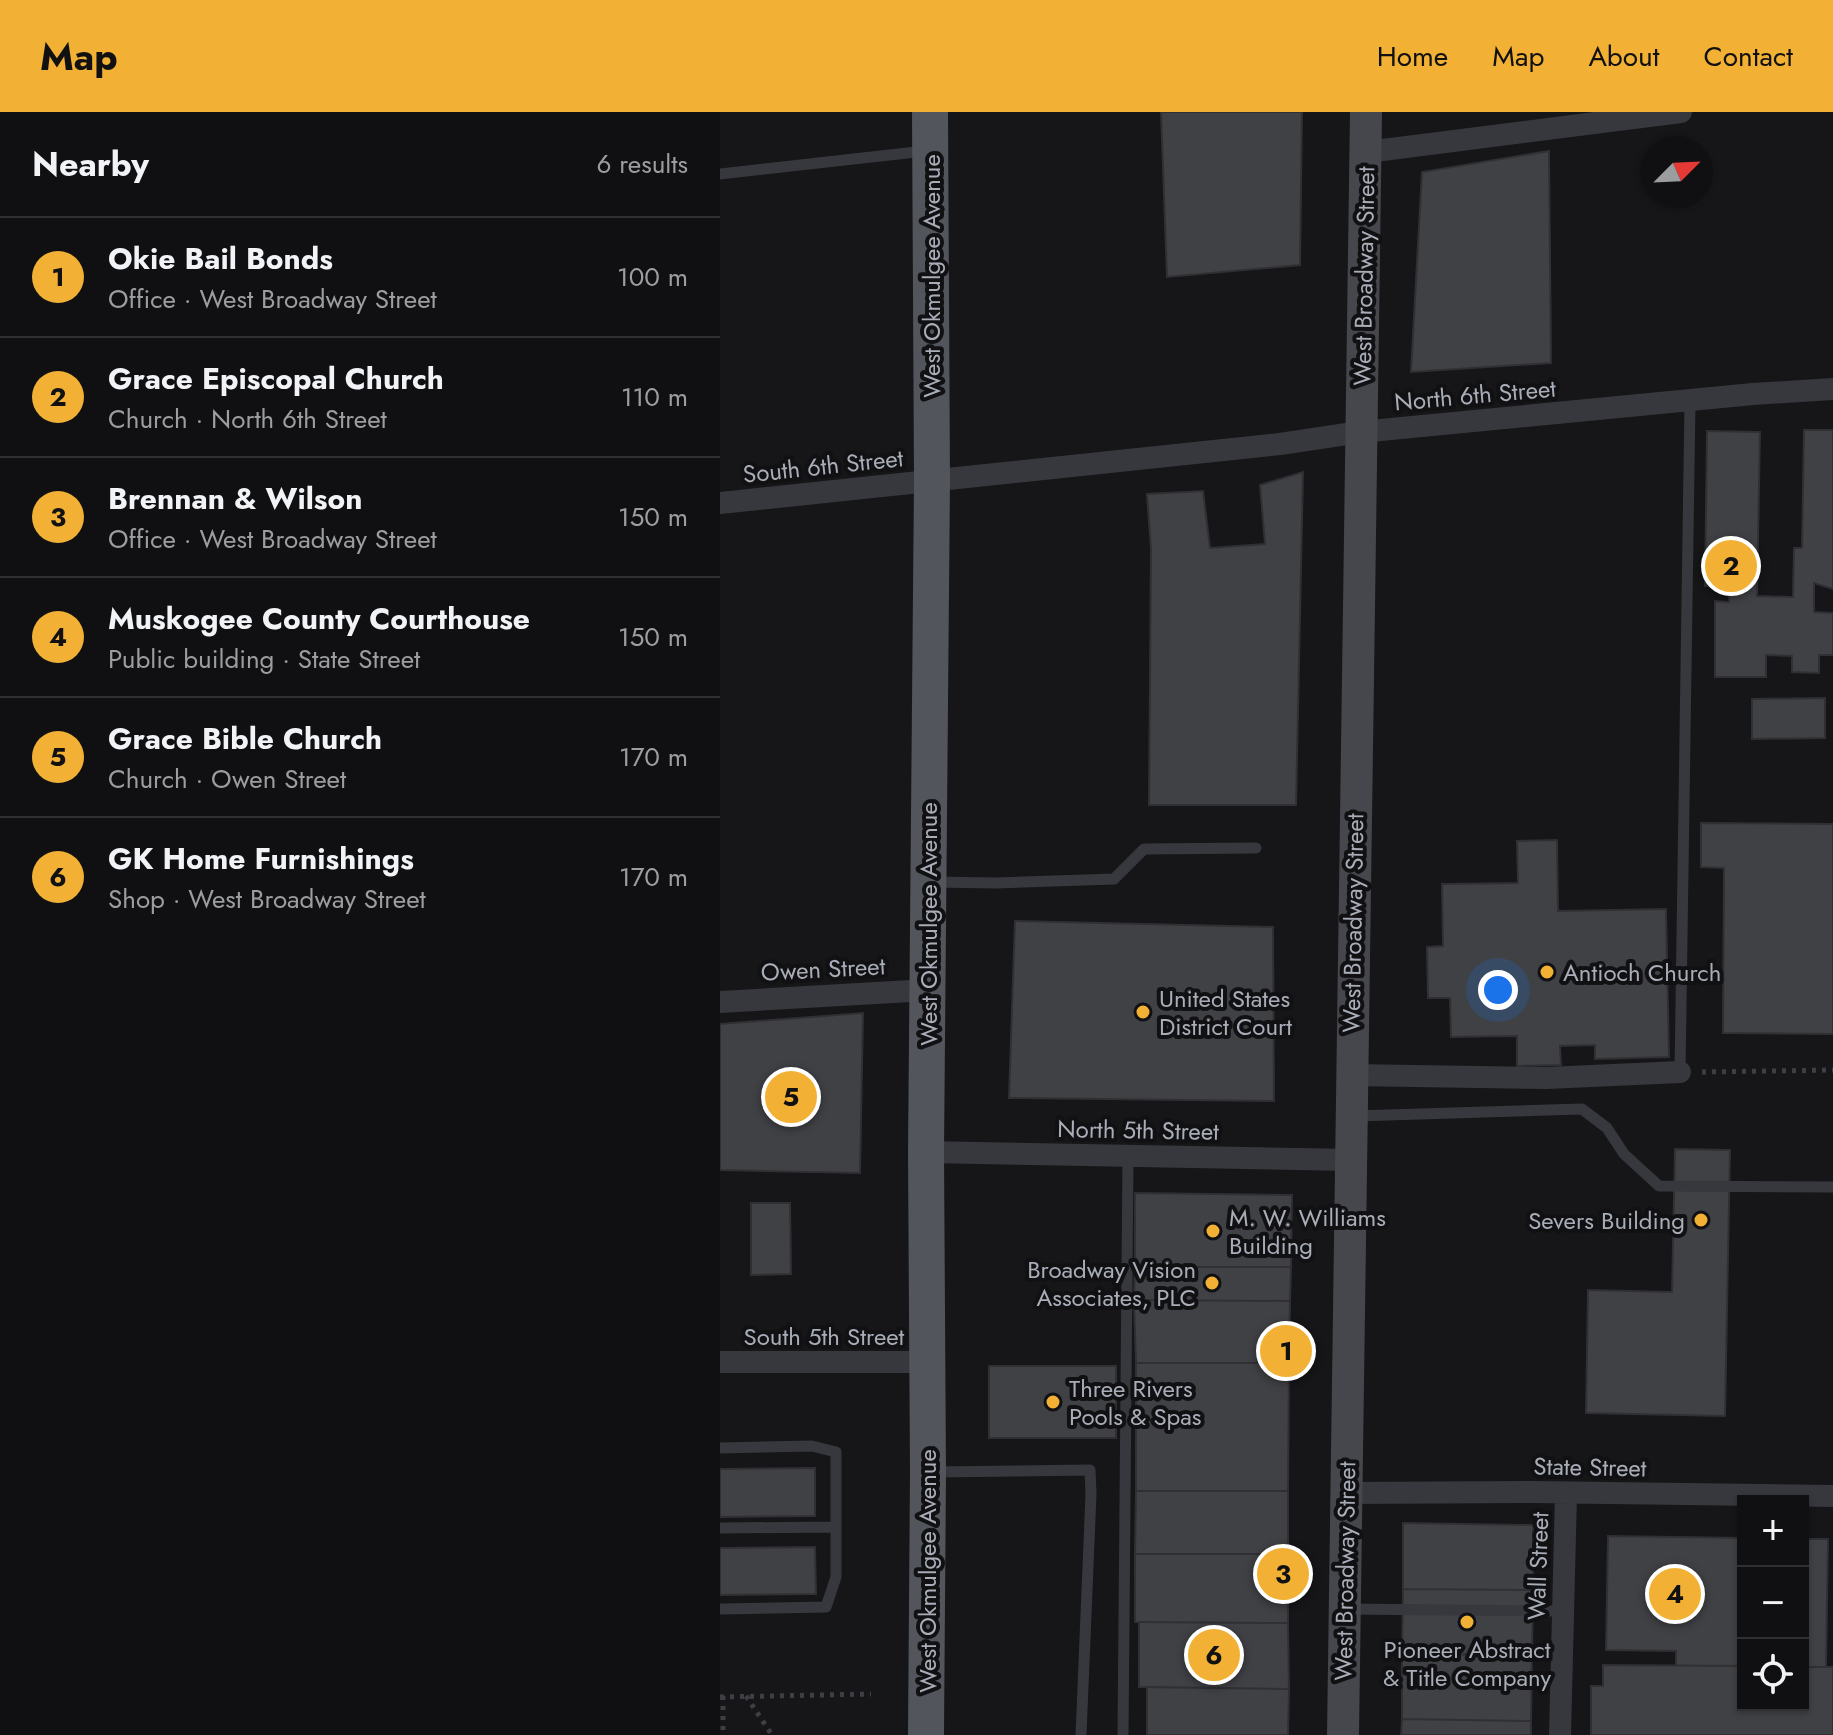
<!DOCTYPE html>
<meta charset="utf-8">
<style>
:root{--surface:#101012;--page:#19191b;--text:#f1f3f6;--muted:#9c9d9f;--line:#303032;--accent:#f2b134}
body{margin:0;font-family:Jost,sans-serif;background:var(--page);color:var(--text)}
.controls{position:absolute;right:24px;bottom:24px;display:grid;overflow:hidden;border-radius:0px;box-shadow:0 2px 6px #0004}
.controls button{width:72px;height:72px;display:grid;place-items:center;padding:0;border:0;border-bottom:2px solid var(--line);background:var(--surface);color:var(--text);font:40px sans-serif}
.compass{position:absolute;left:921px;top:24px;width:72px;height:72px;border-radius:50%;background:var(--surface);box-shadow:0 2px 6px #0004;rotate:66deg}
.you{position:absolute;left:778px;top:878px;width:28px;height:28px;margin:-20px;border:6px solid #fff;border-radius:50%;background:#1a73e8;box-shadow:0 0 0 12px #1a73e833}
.badge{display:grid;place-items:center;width:52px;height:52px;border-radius:50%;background:var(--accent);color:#111;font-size:26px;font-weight:700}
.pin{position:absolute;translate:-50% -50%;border:4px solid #fff;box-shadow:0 2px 8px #0006}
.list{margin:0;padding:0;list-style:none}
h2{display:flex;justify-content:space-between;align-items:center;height:104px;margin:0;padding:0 32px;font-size:34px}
h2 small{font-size:26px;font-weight:400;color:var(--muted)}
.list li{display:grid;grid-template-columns:52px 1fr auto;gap:24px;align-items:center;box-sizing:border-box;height:120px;padding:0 32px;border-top:2px solid var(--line)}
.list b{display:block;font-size:30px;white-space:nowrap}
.list p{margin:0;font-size:26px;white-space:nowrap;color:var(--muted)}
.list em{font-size:26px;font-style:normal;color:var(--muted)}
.icon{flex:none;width:44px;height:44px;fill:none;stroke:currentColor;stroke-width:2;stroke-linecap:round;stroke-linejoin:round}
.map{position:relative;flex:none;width:1113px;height:1623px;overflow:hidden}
header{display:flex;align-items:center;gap:48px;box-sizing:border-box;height:112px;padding:0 40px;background:var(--accent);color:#111}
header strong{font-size:38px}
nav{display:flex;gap:44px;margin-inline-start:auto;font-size:28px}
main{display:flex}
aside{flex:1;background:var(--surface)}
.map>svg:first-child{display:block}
.building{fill:#404145;stroke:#303034;stroke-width:2}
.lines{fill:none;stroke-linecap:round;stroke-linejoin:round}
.path{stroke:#3d3f44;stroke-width:5;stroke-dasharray:4 6;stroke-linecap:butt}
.lane{stroke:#37383d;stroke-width:11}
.street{stroke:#37383d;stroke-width:22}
.secondary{stroke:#45474d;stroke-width:32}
.primary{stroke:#53555c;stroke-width:36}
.poi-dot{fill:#f2b134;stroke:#111113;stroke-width:3}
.labels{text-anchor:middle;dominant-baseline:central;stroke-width:8;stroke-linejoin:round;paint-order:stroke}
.street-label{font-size:24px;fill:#a8adb8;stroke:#111113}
.poi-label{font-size:24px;fill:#a8adb8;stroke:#111113;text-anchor:start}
</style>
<header>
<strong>Map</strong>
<nav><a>Home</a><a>Map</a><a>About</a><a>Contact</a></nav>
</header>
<main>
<aside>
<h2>Nearby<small>6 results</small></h2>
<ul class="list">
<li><span class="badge">1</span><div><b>Okie Bail Bonds</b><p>Office · West Broadway Street</p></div><em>100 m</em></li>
<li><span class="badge">2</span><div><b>Grace Episcopal Church</b><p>Church · North 6th Street</p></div><em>110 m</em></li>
<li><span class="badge">3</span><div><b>Brennan &amp; Wilson</b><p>Office · West Broadway Street</p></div><em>150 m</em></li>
<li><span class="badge">4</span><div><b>Muskogee County Courthouse</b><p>Public building · State Street</p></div><em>150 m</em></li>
<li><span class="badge">5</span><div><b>Grace Bible Church</b><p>Church · Owen Street</p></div><em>170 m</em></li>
<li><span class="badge">6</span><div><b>GK Home Furnishings</b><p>Shop · West Broadway Street</p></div><em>170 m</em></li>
</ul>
</aside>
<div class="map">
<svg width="1113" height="1623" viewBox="0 0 1113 1623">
<rect width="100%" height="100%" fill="#161618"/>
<!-- building -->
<path class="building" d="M441 0H582L580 153 447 165Z
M829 39 831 251 691 260 702 60Z
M1084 318H1113V477L1094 471V500L1113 501V543H1099V561L1072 560V544L1046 543V565H995V489L1009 490V474H985L987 319 1040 320 1037 484 1073 485 1074 436H1082Z
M583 360 576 693H429L431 437 427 382 483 379 490 436 545 432 540 373Z
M1105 586V626L1032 627V587Z
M981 711 1113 712V922L1003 921 1004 756 981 755Z
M837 728 838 799 946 797 949 945 875 947V933L840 934 841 953 797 954V924L731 925 730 886H708L707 835 723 834 722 772 798 771 797 729Z
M295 809 553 815 554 989 289 986Z
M143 901 140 1061 0 1058V912Z
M955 1037 1010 1038 1005 1304 866 1301 868 1178 952 1180Z
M415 1081 572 1083 571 1155H415Z
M31 1091H70L71 1162 31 1163Z
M415 1155H571L570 1189 414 1188Z
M414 1188 570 1189 569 1251H416Z
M416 1251H569L568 1379H416Z
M269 1254H396V1326H269Z
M95 1356V1404L0 1405V1357Z
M416 1379H568V1442H415Z
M683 1411 813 1413V1478L683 1477Z
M888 1424 1023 1426V1554H956V1539L886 1538Z
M1083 1427H1108L1106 1555H1083Z
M95 1435 96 1482 0 1483V1436Z
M415 1442H568V1511L415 1510Z
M683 1477 813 1478 812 1543 682 1542Z
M419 1510 568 1511 569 1577 419 1575Z
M682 1542 812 1543 811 1609 682 1607Z
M883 1553 1023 1554V1593H1083V1555H1113V1623H871V1574H883Z
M427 1575 569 1577 568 1623H427Z
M682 1607 811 1609V1623H681Z"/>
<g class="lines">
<!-- path -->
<path class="path" d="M982 960 1113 958
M3 1584V1623
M26 1584 52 1623
M0 1585 151 1582"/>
<!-- lane -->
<path class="lane" d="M0 62 205 39
M213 770 276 771 394 767 424 737 536 736
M960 960 970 289
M635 1004 862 997 887 1016 904 1042 939 1074 1113 1075
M0 1336 92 1334 116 1340V1465L106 1495 0 1497
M213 1360 370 1358 371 1382 361 1623
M0 1416 116 1415
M625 1497 843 1499
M403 1623 408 1044"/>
<!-- street -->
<path class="street" d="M647 40 961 0
M0 391 560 332 640 320 1033 282 1113 277
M0 890 209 878
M631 963 827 966 960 960
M206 1040 630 1048
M0 1250H208
M626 1381 813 1380 1113 1384
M840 1623 846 1382"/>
<!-- secondary -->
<path class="secondary" d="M623 1623 646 0"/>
<!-- primary -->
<path class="primary" d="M206 1623 208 1360 206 1040 212 368 210 0"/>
</g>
<!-- markers -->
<g class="poi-dot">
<circle cx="827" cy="860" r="8"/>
<circle cx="423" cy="900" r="8"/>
<circle cx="981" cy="1108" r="8"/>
<circle cx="493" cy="1119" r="8"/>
<circle cx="492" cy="1171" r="8"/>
<circle cx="333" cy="1290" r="8"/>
<circle cx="747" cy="1510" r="8"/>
</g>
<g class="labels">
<!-- street labels -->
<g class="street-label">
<text transform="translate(211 164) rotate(-90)">West Okmulgee Avenue</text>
<text transform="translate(644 164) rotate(-89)">West Broadway Street</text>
<text transform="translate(755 283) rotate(-5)">North 6th Street</text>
<text transform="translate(103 354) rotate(-6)">South 6th Street</text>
<text transform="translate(633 811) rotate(-89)">West Broadway Street</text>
<text transform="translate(208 812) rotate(-90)">West Okmulgee Avenue</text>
<text transform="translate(103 857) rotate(-3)">Owen Street</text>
<text transform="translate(418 1018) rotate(1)">North 5th Street</text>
<text x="104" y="1224">South 5th Street</text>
<text transform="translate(870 1355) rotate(1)">State Street</text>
<text transform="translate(818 1454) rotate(-88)">Wall Street</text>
<text transform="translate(207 1459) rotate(-90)">West Okmulgee Avenue</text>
<text transform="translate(625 1459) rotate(-89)">West Broadway Street</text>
</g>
<!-- poi labels -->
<g class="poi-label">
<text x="843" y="860">Antioch Church</text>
<text x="439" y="886">United States<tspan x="439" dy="28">District Court</tspan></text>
<text x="509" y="1105">M. W. Williams<tspan x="509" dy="28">Building</tspan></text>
<text x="965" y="1108" text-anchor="end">Severs Building</text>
<text x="476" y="1157" text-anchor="end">Broadway Vision<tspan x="476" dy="28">Associates, PLC</tspan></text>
<text x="349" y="1276">Three Rivers<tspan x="349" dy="28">Pools &amp; Spas</tspan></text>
<text x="747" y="1537" text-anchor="middle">Pioneer Abstract<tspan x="747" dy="28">&amp; Title Company</tspan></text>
</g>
</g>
</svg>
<div class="controls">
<button>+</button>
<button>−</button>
<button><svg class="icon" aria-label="locate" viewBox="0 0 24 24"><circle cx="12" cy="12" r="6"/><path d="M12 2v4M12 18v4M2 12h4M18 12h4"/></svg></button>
</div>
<svg class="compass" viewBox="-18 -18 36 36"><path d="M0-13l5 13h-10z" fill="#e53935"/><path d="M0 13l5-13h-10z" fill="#9c9d9f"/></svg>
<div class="you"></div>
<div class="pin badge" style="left:566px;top:1239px">1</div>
<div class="pin badge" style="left:1011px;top:454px">2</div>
<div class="pin badge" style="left:563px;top:1462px">3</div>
<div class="pin badge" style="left:955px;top:1482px">4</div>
<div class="pin badge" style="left:71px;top:985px">5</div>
<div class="pin badge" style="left:494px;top:1543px">6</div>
</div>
</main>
